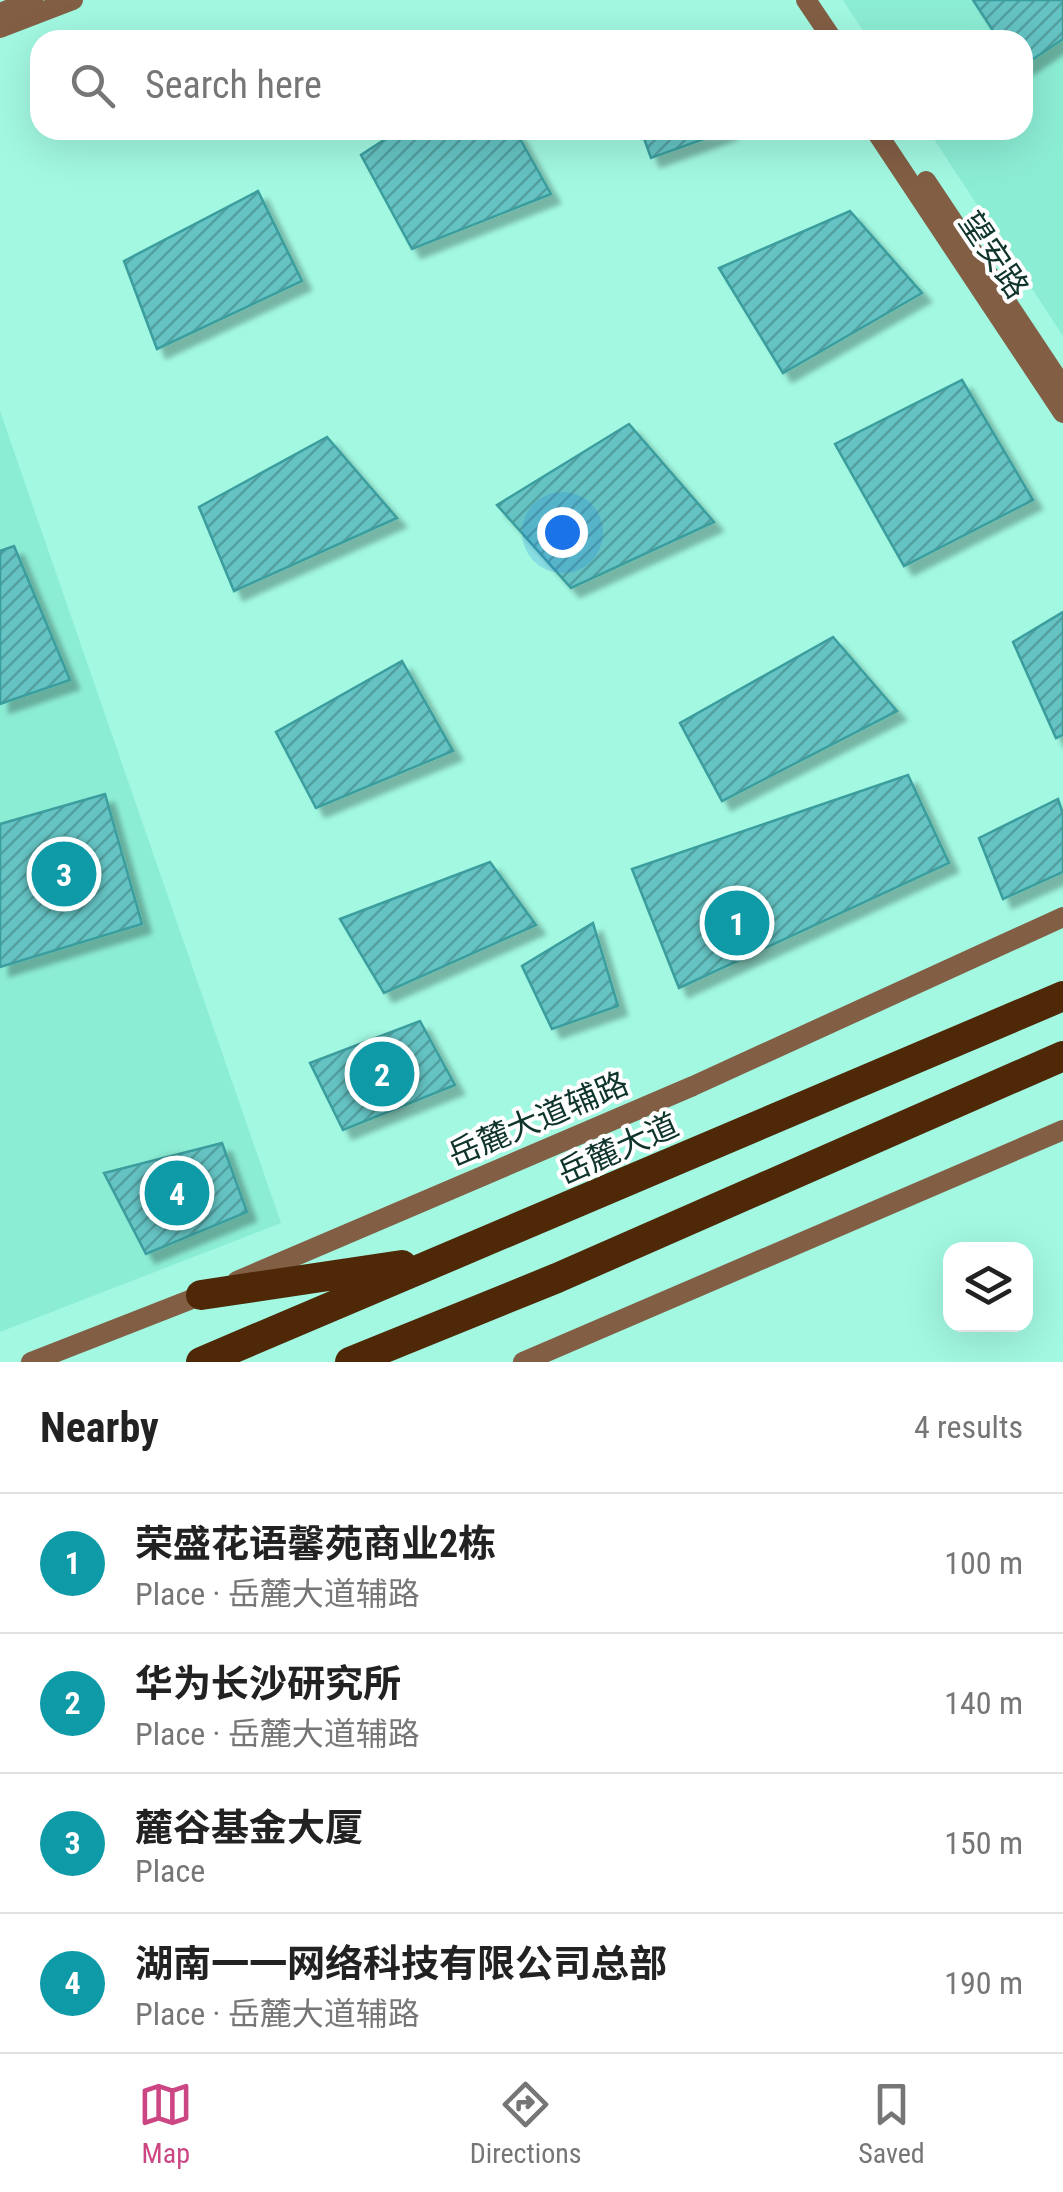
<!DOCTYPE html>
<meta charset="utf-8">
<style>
:root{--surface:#fff;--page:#f6f6f6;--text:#222;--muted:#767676;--line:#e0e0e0;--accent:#cd4684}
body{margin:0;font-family:"Roboto Condensed","Noto Sans SC",sans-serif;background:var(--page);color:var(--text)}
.controls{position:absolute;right:30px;bottom:30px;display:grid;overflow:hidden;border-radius:20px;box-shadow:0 10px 40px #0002}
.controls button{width:90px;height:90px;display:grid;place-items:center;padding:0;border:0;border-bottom:2px solid var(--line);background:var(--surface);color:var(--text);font:50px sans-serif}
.you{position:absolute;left:562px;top:532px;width:35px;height:35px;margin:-25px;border:8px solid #fff;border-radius:50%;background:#1a73e8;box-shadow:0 0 0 15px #1a73e833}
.badge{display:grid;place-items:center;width:65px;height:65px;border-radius:50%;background:var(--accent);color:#fff;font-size:32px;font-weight:700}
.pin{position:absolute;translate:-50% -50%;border:5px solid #fff;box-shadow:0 2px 10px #0006}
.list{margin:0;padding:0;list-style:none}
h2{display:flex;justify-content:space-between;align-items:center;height:130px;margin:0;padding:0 40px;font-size:42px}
h2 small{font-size:32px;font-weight:400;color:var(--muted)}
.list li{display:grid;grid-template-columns:65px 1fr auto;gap:30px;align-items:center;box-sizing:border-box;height:140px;padding:0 40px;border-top:2px solid var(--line)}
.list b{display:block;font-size:38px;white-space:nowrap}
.list p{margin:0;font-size:32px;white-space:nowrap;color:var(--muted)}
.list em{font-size:32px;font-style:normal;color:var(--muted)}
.icon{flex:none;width:55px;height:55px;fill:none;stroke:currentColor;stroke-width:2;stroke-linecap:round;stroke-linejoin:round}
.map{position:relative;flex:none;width:1063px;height:1362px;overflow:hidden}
.search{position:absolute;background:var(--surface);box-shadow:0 10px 40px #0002;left:30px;right:30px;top:30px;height:110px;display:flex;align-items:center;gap:25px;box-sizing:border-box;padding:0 35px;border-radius:30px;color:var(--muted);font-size:38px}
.sheet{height:690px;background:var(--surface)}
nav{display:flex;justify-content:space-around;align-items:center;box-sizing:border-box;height:140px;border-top:2px solid var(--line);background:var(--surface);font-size:28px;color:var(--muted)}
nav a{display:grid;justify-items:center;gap:5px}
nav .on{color:var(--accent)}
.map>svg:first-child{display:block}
.built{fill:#8cedd5}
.building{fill:url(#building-hatch);stroke:#3b9d9d;stroke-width:2.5;filter:url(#shadow)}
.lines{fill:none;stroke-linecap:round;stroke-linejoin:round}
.secondary{stroke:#825e44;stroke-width:20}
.highway{stroke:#4e2807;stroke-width:30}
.labels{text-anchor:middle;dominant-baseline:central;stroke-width:8;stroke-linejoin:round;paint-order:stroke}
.street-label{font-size:32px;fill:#0f342c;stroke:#fff}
</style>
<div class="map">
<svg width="1063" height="1362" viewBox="0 0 1063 1362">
<defs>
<pattern id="building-hatch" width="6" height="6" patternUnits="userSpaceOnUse" patternTransform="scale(2.5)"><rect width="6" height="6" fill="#65c3c3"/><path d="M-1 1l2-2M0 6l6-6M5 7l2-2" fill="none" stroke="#529f9f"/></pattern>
<filter id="shadow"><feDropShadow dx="9" dy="9" stdDeviation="2.5" flood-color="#0004"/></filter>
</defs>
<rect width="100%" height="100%" fill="#a2f8e1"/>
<!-- built -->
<path class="built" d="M843 0H1063V336L928 130H1023V40H869Z
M0 411 281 1223 0 1332Z"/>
<!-- building -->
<path class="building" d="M973 0H1063V39L1023 66V40H999Z
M399 130H515L551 194 412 249 361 155Z
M641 130H729L651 158Z
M258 191 302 281 157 349 124 261Z
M850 211 922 293 783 373 719 268Z
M962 380 1033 500 904 566 835 444Z
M629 424 714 522 571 588 497 505Z
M327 437 397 518 234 591 199 507Z
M14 546 70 680 0 704V551Z
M1063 612V735L1056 738 1013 642Z
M833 637 897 711 722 801 680 723Z
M402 661 453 751 316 808 276 732Z
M908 775 949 863 679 988 632 869Z
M105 794 142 924 0 967V824Z
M1058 799 1063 814V872L1003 899 979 838Z
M490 862 536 925 384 993 340 919Z
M593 923 618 1006 552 1029 522 966Z
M420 1021 455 1085 343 1130 310 1063Z
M222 1143 247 1212 146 1254 104 1173Z"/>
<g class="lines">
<!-- secondary -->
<path class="secondary" d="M806 0 833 40
M0 13 33 0
M0 28 73 0
M875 130 1063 413
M926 181 1063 387
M237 1281 693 1086 1063 917
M31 1362 210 1292
M523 1362 1063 1130"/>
<!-- highway -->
<path class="highway" d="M201 1295 402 1265
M201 1362 1063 996
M350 1362 557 1278 1063 1056"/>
</g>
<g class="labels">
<!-- street labels -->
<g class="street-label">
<text transform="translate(994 255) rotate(56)">望安路</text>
<text transform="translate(538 1119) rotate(-23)">岳麓大道辅路</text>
<text transform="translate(618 1149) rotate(-24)">岳麓大道</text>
</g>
</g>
</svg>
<div class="controls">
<button><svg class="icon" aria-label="layers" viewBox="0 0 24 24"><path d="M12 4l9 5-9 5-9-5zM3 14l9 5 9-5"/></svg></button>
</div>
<div class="you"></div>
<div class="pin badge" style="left:737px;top:923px;background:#0f9aa8">1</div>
<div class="pin badge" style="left:382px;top:1074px;background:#0f9aa8">2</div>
<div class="pin badge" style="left:64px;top:874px;background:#0f9aa8">3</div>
<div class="pin badge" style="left:177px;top:1193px;background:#0f9aa8">4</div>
<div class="search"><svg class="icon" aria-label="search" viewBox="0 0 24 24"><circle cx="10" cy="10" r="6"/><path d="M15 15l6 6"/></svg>Search here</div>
</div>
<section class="sheet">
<h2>Nearby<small>4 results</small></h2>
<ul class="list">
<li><span class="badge" style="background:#0f9aa8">1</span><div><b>荣盛花语馨苑商业2栋</b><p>Place · 岳麓大道辅路</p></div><em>100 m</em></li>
<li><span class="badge" style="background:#0f9aa8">2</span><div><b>华为长沙研究所</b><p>Place · 岳麓大道辅路</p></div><em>140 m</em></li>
<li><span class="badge" style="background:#0f9aa8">3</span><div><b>麓谷基金大厦</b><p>Place</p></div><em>150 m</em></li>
<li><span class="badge" style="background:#0f9aa8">4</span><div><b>湖南一一网络科技有限公司总部</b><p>Place · 岳麓大道辅路</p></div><em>190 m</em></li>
</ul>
</section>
<nav>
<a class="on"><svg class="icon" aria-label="map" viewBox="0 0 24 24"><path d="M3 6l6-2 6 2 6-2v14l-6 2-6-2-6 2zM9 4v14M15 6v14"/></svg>Map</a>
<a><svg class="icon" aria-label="directions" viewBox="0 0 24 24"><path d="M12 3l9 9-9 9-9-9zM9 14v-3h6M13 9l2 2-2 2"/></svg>Directions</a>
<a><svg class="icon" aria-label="saved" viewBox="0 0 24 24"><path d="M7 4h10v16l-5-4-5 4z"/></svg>Saved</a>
</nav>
